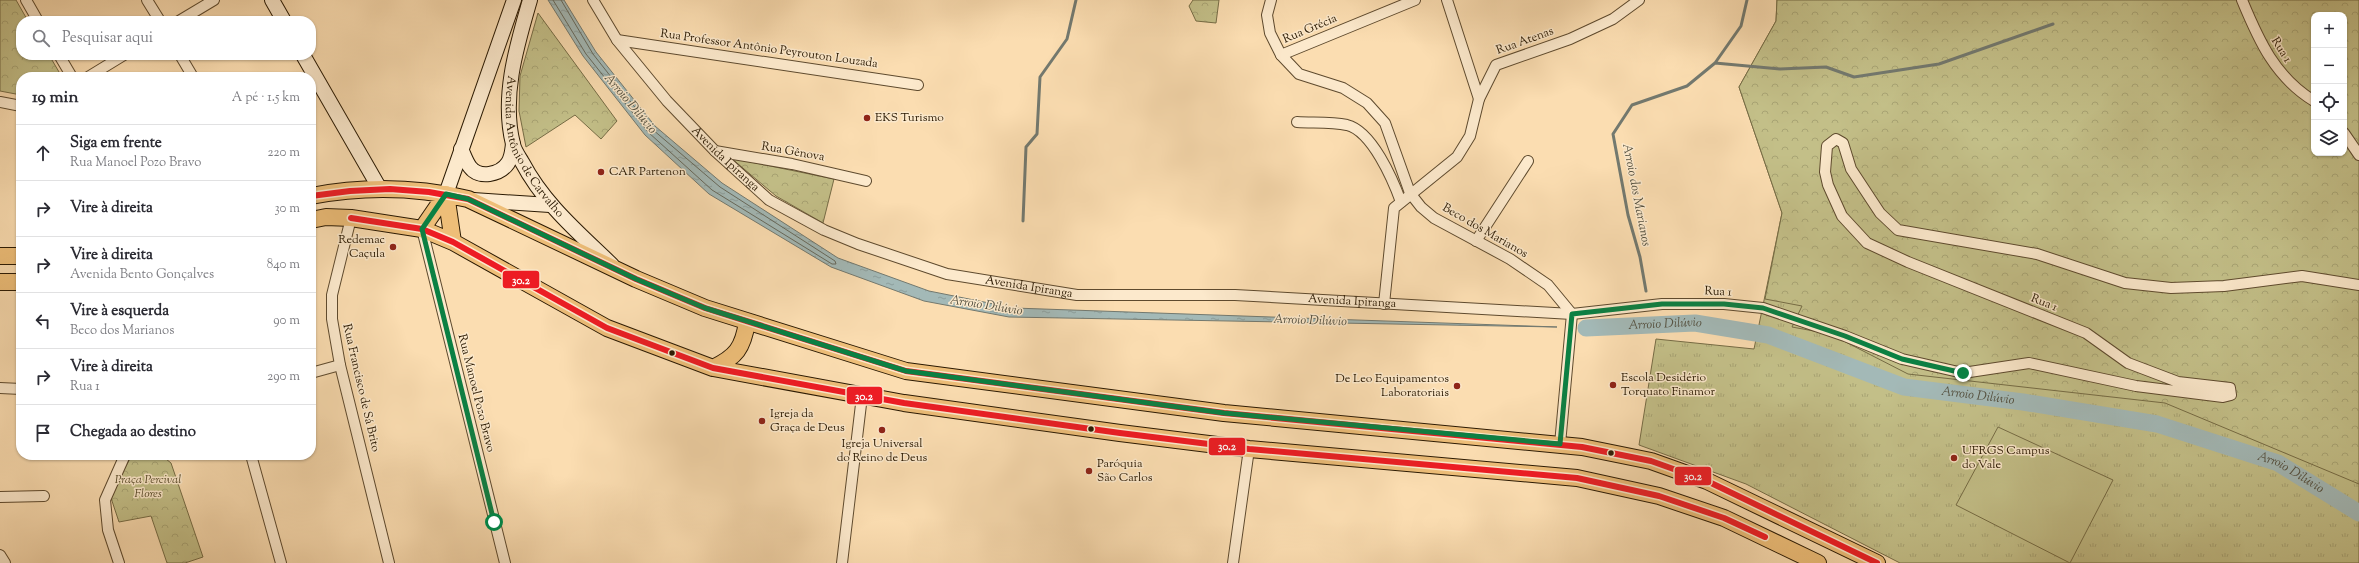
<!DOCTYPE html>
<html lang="pt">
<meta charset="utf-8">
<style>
:root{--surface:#fff;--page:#f7f7f7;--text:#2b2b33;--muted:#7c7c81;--line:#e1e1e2}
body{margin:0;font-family:"Sorts Mill Goudy",serif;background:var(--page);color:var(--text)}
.controls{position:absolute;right:12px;top:12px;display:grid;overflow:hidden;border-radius:8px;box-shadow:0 1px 3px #0004}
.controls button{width:36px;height:36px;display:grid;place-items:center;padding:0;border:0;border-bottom:1px solid var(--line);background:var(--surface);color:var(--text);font:20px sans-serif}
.stop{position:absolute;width:12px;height:12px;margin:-9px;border:3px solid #0b8043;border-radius:50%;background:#fff}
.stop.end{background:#0b8043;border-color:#fff;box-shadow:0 1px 4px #0008}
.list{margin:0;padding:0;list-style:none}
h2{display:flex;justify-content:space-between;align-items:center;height:52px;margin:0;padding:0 16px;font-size:17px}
h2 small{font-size:13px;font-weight:400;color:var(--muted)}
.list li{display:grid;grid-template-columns:26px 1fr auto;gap:12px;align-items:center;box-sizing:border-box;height:56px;padding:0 16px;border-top:1px solid var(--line)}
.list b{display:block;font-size:15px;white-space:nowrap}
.list p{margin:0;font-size:13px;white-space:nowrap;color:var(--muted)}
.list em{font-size:13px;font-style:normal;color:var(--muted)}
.icon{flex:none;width:22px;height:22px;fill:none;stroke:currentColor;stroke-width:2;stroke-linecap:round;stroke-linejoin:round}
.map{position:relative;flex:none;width:2359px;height:563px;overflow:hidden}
.search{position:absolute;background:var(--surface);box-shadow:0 1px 3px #0004;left:16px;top:16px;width:300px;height:44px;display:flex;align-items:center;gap:10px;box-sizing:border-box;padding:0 14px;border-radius:16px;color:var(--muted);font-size:15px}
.panel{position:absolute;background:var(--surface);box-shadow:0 1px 3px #0004;left:16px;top:72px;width:300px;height:388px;border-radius:16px}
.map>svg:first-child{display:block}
.grass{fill:url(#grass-tufts);stroke:#766c45;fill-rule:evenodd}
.forest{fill:url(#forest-crowns);stroke:#766c45;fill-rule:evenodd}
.pitch{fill:#c3bf88;stroke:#766c45}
.water{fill:url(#water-ripples);stroke:#73796f}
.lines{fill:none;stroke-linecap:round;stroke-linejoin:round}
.shore{stroke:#66695c;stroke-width:1}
.stream{stroke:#73796f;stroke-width:3}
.river{stroke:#a3b9b7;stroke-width:17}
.street-casing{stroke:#5e4a2e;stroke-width:12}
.secondary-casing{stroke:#2a1902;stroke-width:16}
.primary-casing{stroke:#2a1902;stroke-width:18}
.street{stroke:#fce9cc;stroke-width:10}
.secondary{stroke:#fce9cc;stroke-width:14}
.primary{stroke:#eebe78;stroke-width:16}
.bus-1-casing{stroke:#fce9cc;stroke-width:9}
.bus-1{stroke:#ed1c24;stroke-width:6}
.route{stroke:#0b8043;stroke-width:5}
.poi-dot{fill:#8f2418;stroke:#fce9cc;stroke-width:1.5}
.bus-dot{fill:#2a1902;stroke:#fce9cc;stroke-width:1.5}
.labels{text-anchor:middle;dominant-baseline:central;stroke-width:3;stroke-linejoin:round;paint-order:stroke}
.street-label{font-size:12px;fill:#2a1902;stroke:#fce9cc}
.poi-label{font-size:12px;fill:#2a1902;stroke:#fce9cc;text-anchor:start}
.park-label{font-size:12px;font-style:italic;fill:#584b2a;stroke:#fce9cc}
.water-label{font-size:13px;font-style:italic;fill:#545141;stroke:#fce9cc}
.line-badge{stroke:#fce9cc;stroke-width:1.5}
.badge-label{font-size:11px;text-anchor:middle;font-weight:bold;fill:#fff}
</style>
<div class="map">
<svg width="2359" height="563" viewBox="0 0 2359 563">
<defs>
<pattern id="grass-tufts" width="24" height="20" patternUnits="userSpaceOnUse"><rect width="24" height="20" fill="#c3bf88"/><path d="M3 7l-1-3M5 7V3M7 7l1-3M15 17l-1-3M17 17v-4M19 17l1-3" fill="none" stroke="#a8a474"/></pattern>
<pattern id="forest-crowns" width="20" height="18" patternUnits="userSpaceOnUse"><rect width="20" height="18" fill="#c3bf88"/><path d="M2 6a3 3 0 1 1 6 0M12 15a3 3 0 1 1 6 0" fill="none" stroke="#a8a474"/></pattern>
<pattern id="water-ripples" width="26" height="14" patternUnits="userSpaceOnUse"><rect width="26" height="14" fill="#a3b9b7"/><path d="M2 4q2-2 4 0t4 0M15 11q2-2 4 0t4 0" fill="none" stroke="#8c9e9c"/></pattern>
</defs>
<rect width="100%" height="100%" fill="#fbddb1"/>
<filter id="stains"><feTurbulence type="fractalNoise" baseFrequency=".005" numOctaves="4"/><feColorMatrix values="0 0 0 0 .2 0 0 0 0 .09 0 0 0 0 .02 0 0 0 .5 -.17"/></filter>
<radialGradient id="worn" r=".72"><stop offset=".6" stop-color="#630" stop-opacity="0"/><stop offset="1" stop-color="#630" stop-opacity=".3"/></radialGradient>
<!-- grass -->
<path class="grass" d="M1777 0H2359V563H1900L1746 484 1639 445 1656 339 1754 349 1782 213 1739 87 1776 21ZM2314 15H2344V153H2314Z"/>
<!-- forest -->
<path class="forest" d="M0 0H16L28 21H21V55H49L62 77H21V95L0 91Z
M1193 0H1219L1216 23 1196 21 1189 6Z
M1777 0H2359V484L2165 403 1908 374 1830 334 1792 327 1802 306 1765 299 1782 213 1739 87 1776 21ZM2314 15H2344V153H2314Z
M538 13 617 121 601 139 575 115 526 147 519 111 520 76Z
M731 158 834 179 823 223 776 196Z
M132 455H161L171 463 203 557 185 563H167L151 516 119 522 110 495Z"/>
<!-- pitch -->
<path class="pitch" d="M1998 427 2113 480 2070 563 1956 505Z"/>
<!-- water -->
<path class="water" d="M548 0H564L596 52 655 126 722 183 838 258 929 291 1014 308 1557 327 1009 317 924 301 831 267 709 194 645 135 583 56Z"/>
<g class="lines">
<!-- shore -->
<path class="shore" d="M553 0 586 54 648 132 712 190 832 264H836L835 261 720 187 652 129 593 54 561 0"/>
<!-- stream -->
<path class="stream" d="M1715 63 1780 69 1826 67 1854 77 1939 64 2053 24
M1023 221 1026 147 1037 134 1040 77 1067 39 1076 0
M1646 291 1640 257 1628 215 1613 134 1632 105 1687 86 1715 63 1741 26 1747 0"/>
<!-- river -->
<path class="river" id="s1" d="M1586 328 1695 323 1768 335 1904 387 2023 402 2157 424 2278 463 2359 513"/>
<defs>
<g id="street">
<path d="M26 0 38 21"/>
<path d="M147 0 160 21"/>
<path id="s2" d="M593 0 617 40 667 101 715 151 769 200 824 230 858 244 947 274 1077 295H1235L1572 314 1662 304H1724L1763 308 1845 336 1902 359 1963 373 2029 363 2136 386 2223 397 2231 395 2230 388 2178 382 2128 363 2086 333 1908 262 1867 243 1842 216 1828 185 1825 172 1827 146 1836 139 1843 143 1851 169 1880 213 1898 230 2037 254 2125 283 2171 288 2224 286 2302 276 2359 285"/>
<path d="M1271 0 1267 15 1270 33 1281 55 1299 74 1343 88 1367 103 1385 123 1410 193 1421 207 1434 218 1510 259 1548 285 1572 314 1560 444"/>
<path d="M1447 0 1479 99"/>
<path d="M2242 0C2259 41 2275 77 2314 101"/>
<path d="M179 21 214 0"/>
<path d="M617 40 918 85"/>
<path d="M59 55 72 77"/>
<path d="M180 55 193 77"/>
<path d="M1281 55 1415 0"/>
<path d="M88 77 124 55"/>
<path d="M0 102 21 106"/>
<path d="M1297 122C1313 123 1331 122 1347 125 1372 131 1393 180 1401 202"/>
<path d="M2344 133 2359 155"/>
<path d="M715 151 792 164 866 181"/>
<path d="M351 218 332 295V319L340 365 389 563"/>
<path d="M422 229 505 563"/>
<path d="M1476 241 1528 161"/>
<path d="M1384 304 1394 208 1457 157 1470 136 1479 99 1496 65 1570 39 1613 19 1639 0"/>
<path d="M311 373 340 365"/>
<path d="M0 388 21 389"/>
<path d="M251 455 281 563"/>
<path d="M0 497 44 496"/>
<path d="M0 555 5 563"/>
<path d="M119 563 108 530 105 500 125 455"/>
<path d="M842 563 862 396"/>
<path d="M1233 563 1249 449"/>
</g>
<g id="secondary">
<path d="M272 0 284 21"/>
<path id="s3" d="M530 0C517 45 501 96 513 144 514 150 519 157 522 162 544 204 579 233 612 265"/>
<path d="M303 55 380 189"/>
<path d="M461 149C464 155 466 162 470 167 479 179 500 175 508 163 512 157 512 151 513 144"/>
<path d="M446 194 514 0"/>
<path d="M473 200 550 205"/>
</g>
<path id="primary" d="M446 194 453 242
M311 196C363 186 417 187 468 199L636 279 705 308 906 371 1224 413 1582 447 1651 461 1707 481 1877 563
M311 220 326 217 351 218 422 229 453 242 607 328 713 368 904 403 1120 433 1249 449 1577 478 1659 496 1724 518 1818 563
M422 229 446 194
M0 256H21
M0 282H21
M713 368C736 357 743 348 747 322"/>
</defs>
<!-- street casing -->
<use href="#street" class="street-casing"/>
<!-- secondary casing -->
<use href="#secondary" class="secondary-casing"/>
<!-- primary casing -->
<use href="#primary" class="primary-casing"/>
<!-- street -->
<use href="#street" class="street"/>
<!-- secondary -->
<use href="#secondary" class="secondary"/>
<!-- primary -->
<use href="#primary" class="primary"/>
<defs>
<path id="bus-1" d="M311 196 350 191 390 189 429 192 468 199 636 279 705 308 906 371 1224 413 1582 447 1651 461 1707 481 1877 563
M351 218 422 229 453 242 607 328 713 368 904 403 1120 433 1249 449 1577 478 1659 496 1724 518 1765 537"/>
</defs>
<!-- bus-1 casing -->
<use href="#bus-1" class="bus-1-casing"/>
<!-- bus-1 -->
<use href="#bus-1" class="bus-1"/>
</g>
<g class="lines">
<!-- route -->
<path class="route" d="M494 522 422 229 446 194 468 199 636 279 705 308 906 371 1224 413 1560 444 1572 314 1662 304H1724L1763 308 1845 336 1902 359 1963 373"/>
</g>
<!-- markers -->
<g class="poi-dot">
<circle cx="867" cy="118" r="4"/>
<circle cx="601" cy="172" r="4"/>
<circle cx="393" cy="247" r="4"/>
<circle cx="1613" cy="385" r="4"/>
<circle cx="1457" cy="386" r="4"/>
<circle cx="762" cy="421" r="4"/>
<circle cx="882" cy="430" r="4"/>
<circle cx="1954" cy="458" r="4"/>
<circle cx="1089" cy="471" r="4"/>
</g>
<g class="bus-dot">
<circle cx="672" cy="353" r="3.5"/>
<circle cx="1091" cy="429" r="3.5"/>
<circle cx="1611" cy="453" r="3.5"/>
</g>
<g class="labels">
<!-- street labels -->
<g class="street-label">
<text transform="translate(1310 29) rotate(-23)">Rua Grécia</text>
<text transform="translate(1525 41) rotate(-20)">Rua Atenas</text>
<text transform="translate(769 49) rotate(8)">Rua Professor Antônio Peyrouton Louzada</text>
<text transform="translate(2281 50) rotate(58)">Rua 1</text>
<text stroke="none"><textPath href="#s3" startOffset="156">Avenida Antônio de Carvalho</textPath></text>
<text transform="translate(793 152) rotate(10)">Rua Gênova</text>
<text stroke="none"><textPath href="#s2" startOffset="208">Avenida Ipiranga</textPath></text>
<text transform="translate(1485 231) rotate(30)">Beco dos Marianos</text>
<text stroke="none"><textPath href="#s2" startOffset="544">Avenida Ipiranga</textPath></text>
<text transform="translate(1718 292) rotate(3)">Rua 1</text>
<text stroke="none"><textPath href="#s2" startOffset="868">Avenida Ipiranga</textPath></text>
<text transform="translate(2044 303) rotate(22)">Rua 1</text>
<text transform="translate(361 388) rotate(77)">Rua Francisco de Sá Brito</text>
<text transform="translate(476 393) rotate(76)">Rua Manoel Pozo Bravo</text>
</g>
<!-- poi labels -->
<g class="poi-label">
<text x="875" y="118">EKS Turismo</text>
<text x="609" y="172">CAR Partenon</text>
<text x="385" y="240" text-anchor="end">Redemac<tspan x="385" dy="14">Caçula</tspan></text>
<text x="1621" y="378">Escola Desidério<tspan x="1621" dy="14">Torquato Finamor</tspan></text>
<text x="1449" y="379" text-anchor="end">De Leo Equipamentos<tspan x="1449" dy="14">Laboratoriais</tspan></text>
<text x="770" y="414">Igreja da<tspan x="770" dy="14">Graça de Deus</tspan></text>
<text x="882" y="444" text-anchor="middle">Igreja Universal<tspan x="882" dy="14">do Reino de Deus</tspan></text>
<text x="1962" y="451">UFRGS Campus<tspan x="1962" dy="14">do Vale</tspan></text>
<text x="1097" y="464">Paróquia<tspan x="1097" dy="14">São Carlos</tspan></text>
</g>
<!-- park labels -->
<g class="park-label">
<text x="148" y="480">Praça Percival<tspan x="148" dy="14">Flores</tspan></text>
</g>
<!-- water labels -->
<g class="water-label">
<text transform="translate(630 104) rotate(50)">Arroio Dilúvio</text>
<text transform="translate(1636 195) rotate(79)">Arroio dos Marianos</text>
<text transform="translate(986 306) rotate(9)">Arroio Dilúvio</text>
<text transform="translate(1310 321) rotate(2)">Arroio Dilúvio</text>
<text stroke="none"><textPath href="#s1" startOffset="79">Arroio Dilúvio</textPath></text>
<text stroke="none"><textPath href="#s1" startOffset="403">Arroio Dilúvio</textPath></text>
<text stroke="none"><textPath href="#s1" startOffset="727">Arroio Dilúvio</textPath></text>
</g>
</g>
<g class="line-badge">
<rect x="502" y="270" width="38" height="19" rx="4" fill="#ed1c24"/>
<rect x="846" y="386" width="37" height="19" rx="4" fill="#ed1c24"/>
<rect x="1208" y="437" width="38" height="19" rx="4" fill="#ed1c24"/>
<rect x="1674" y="466" width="38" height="20" rx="4" fill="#ed1c24"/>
</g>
<g class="badge-label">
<text x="521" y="284">30.2</text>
<text x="864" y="400">30.2</text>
<text x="1227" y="450">30.2</text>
<text x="1693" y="480">30.2</text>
</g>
<rect width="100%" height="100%" filter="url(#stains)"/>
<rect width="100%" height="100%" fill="url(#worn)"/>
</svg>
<div class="controls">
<button>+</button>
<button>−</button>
<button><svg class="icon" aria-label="locate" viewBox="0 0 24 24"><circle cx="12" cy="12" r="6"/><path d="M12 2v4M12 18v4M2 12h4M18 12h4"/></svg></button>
<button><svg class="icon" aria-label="layers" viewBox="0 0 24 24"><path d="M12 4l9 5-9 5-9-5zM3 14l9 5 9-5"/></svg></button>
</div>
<div class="stop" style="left:494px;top:522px"></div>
<div class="stop end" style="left:1963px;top:373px"></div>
<div class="search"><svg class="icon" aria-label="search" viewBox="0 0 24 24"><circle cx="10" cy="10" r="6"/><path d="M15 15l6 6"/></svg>Pesquisar aqui</div>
<section class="panel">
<h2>19 min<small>A pé · 1.5 km</small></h2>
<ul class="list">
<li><svg class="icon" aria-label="ahead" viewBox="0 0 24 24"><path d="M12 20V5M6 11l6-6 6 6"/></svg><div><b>Siga em frente</b><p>Rua Manoel Pozo Bravo</p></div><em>220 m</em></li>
<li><svg class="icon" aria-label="right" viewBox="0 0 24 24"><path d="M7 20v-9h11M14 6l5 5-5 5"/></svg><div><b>Vire à direita</b></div><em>30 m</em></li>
<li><svg class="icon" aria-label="right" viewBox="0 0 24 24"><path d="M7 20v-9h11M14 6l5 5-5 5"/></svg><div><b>Vire à direita</b><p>Avenida Bento Gonçalves</p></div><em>840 m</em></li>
<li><svg class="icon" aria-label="left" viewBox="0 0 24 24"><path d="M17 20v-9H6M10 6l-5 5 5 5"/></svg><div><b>Vire à esquerda</b><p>Beco dos Marianos</p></div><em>90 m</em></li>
<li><svg class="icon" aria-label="right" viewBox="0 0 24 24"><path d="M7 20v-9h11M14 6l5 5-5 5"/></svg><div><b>Vire à direita</b><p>Rua 1</p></div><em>290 m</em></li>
<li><svg class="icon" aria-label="arrive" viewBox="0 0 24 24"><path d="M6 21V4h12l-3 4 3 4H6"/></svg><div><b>Chegada ao destino</b></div></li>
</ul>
</section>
</div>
